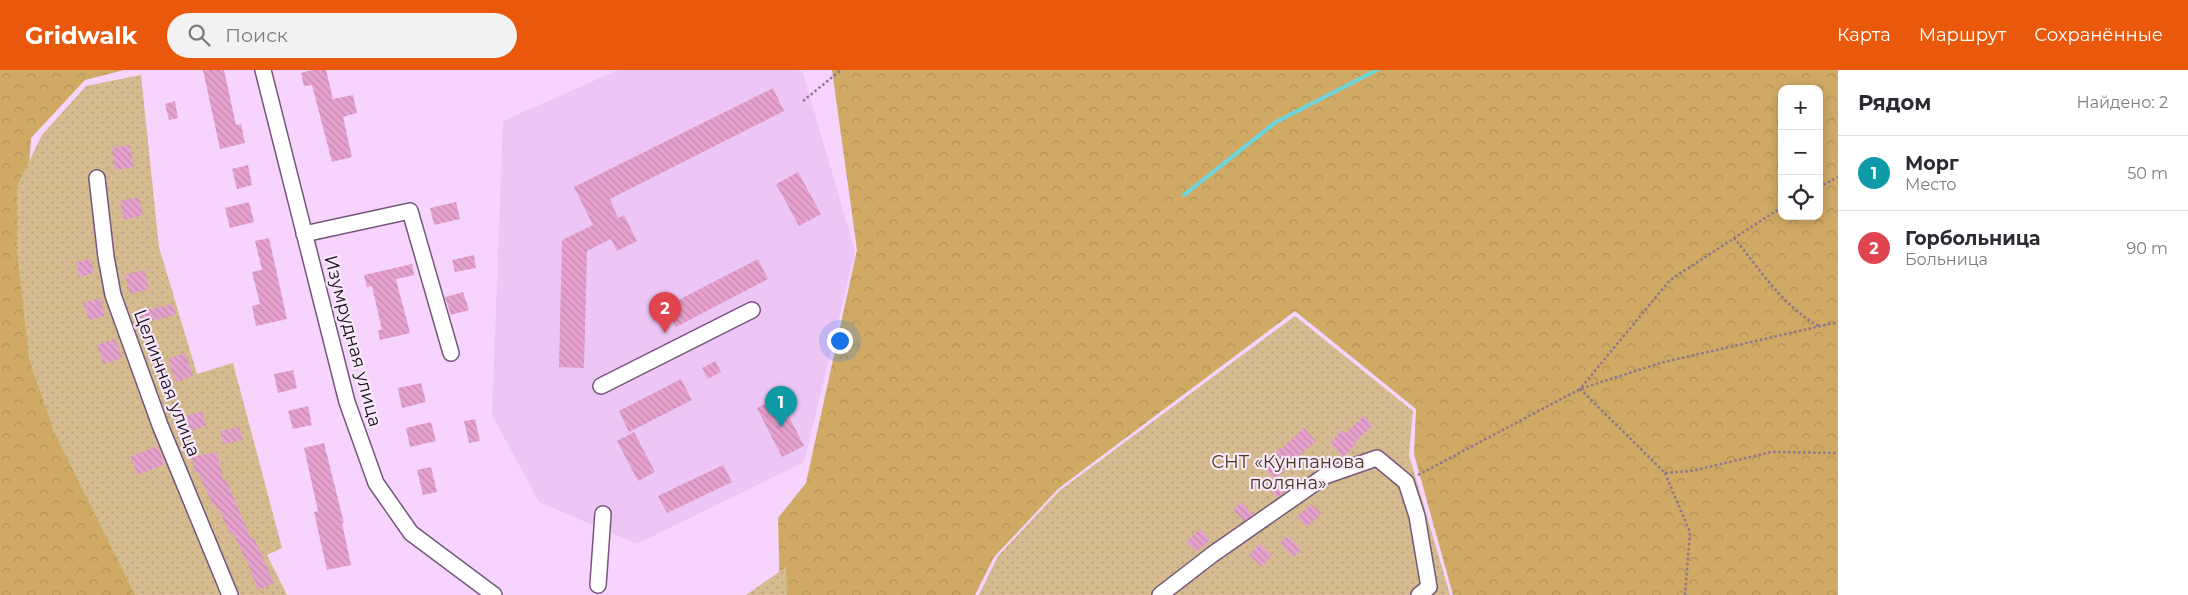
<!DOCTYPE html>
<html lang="ru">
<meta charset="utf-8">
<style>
:root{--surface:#fff;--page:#f2f2f3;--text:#2b2b33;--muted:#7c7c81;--line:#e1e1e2;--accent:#ea580c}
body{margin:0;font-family:Montserrat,sans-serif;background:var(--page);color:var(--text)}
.controls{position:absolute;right:15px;top:15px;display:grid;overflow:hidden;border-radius:10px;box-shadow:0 2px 12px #0003}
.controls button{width:45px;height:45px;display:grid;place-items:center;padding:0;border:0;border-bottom:1px solid var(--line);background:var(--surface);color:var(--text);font:25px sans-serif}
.you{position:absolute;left:839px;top:270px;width:18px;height:18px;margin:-12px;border:4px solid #fff;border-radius:50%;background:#1a73e8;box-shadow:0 0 0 8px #1a73e833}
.badge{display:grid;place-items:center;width:32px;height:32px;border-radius:50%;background:var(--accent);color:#fff;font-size:16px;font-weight:700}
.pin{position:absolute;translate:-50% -41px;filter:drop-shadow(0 1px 2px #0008)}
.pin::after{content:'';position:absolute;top:26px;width:18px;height:15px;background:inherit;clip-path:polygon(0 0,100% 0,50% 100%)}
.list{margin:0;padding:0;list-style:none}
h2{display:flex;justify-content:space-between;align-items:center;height:65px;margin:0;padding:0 20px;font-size:21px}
h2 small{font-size:16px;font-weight:400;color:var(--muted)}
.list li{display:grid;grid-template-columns:32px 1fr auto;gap:15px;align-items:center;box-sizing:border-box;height:75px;padding:0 20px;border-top:1px solid var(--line)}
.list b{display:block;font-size:19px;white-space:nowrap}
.list p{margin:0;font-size:16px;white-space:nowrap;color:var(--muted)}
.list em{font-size:16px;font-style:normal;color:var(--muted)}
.icon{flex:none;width:28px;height:28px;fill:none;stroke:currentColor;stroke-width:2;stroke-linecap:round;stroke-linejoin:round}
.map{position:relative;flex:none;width:1838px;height:525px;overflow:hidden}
header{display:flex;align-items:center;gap:30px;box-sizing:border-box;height:70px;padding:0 25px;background:var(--accent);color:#fff}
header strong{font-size:24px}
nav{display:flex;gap:28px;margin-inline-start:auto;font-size:18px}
.search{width:350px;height:45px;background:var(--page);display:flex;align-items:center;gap:12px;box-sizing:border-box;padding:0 18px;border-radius:28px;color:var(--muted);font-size:19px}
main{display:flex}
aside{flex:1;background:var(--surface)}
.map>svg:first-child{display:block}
.built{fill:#eec6f6}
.forest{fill:url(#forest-crowns);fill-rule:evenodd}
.garden{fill:url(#garden-dots)}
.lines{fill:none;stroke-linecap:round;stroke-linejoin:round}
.stream{stroke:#6bd6dc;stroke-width:4}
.building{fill:url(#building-back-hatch)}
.minor-casing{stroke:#76577c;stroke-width:18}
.path{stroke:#8d7592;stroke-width:2.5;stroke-dasharray:2.5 2.5;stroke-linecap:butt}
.minor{stroke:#fff;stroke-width:15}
.labels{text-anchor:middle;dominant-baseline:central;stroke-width:4.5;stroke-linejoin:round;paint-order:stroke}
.street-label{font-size:18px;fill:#180c1a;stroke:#f8e9fa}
.park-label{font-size:18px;fill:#483719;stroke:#f8e9fa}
</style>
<header>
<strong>Gridwalk</strong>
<div class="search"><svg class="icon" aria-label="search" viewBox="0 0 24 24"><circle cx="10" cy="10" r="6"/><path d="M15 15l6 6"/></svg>Поиск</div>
<nav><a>Карта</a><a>Маршрут</a><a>Сохранённые</a></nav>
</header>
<main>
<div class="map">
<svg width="1838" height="525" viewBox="0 0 1838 525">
<defs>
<pattern id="forest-crowns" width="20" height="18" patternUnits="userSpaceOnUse" patternTransform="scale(1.25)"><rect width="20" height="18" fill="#d0aa65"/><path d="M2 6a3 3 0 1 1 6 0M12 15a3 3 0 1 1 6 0" fill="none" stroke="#b29157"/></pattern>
<pattern id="garden-dots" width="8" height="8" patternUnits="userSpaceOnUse" patternTransform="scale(1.25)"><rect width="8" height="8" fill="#d5bb8f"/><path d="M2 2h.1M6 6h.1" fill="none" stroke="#b6a07b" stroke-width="1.8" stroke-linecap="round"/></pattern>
<pattern id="building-back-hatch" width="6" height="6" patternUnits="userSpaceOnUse" patternTransform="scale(1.25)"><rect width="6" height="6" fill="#e6a1cd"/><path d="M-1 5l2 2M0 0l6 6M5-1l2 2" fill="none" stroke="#c589af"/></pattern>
</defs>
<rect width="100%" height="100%" fill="#f7d4fe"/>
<!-- built -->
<path class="built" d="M618 0H799L803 3 855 181 804 392 637 474 539 432 492 345 503 51Z"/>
<!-- forest -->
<path class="forest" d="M0 0H124L85 10 31 68 26 139 148 525H0Z
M832 0H1838V525H1453L1414 384 1416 339 1295 241 1059 418 994 487 975 525H780L778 448 806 413 857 180ZM1782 19H1819V146H1782Z"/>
<!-- garden -->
<path class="garden" d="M141 5 159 177 197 304 233 293 282 478 267 485 287 525H135L54 362 29 289 17 181V116L42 65 86 16Z
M1295 246 1413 341 1409 385 1450 525H979L998 486 1059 421Z
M786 497 787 525H746Z"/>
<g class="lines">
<!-- stream -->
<path class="stream" d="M1184 125 1276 52 1377 0"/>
</g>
<!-- building -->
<path class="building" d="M203 0H224L236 55 241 54 245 73 220 79Z
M312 0H326L333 29 353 25 357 43 343 47 352 87 332 92 312 15 304 16 301 3Z
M773 18 784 41 610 129 618 148 624 145 637 171 617 181 611 169 587 181 584 298 559 297 562 170 593 155 574 117Z
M175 31 178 48 169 50 165 34Z
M130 75 134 97 115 100 112 78Z
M248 95 252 115 237 119 232 99Z
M798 102 821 144 799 156 776 114Z
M139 127 143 145 124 150 120 131Z
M249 132 254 152 230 158 225 138Z
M456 132 460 149 434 155 430 138Z
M269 168 287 249 256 256 252 236 260 234 252 202 262 200 255 171Z
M474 185 476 198 455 202 452 190Z
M91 189 94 203 79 207 76 192Z
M758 189 768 209 676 257 665 237Z
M412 194 414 205 396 209 410 263 380 270 378 260H382L372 216 367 217 364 205Z
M145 200 149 219 130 224 125 205Z
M463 222 469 240 451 245 445 227Z
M100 228 105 246 89 250 83 233Z
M173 234 176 245 142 253 139 242Z
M115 269 122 288 104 294 97 275Z
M185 283 193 306 176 312 168 289Z
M715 291 721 302 708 309 702 298Z
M293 300 297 318 278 323 274 304Z
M681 309 692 330 629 362 619 341Z
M421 313 426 332 402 338 398 318Z
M779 327 804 376 782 387 757 338Z
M308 336 312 355 293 359 288 341Z
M202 341 206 356 188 362 183 347Z
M1364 346 1373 355 1354 373 1356 374 1343 387 1330 373 1342 360 1345 363Z
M475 349 480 371 469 373 464 351Z
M431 352 436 371 410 377 406 358Z
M239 357 243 370 223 374 220 361Z
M1304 358 1316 371 1299 386 1298 384 1276 409 1263 398 1280 378 1281 379Z
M634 362 655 402 638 411 617 371Z
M324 373 344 453H342L351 495 327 500 314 442 318 441 304 378Z
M157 376 165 394 138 405 130 387Z
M217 382 223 410 226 409 251 469 254 468 274 513 258 520 251 503 252 502 233 463 230 464 217 435 214 437 198 402 195 403 192 387Z
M723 395 732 412 667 443 658 426Z
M431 397 437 422 423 425 417 400Z
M1272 408 1285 419 1278 428 1265 415Z
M1241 432 1253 445 1244 451 1233 440Z
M1311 434 1321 443 1307 457 1297 447Z
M1200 459 1210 470 1196 482 1186 472Z
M1288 466 1301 480 1293 487 1280 473Z
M1259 474 1272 485 1262 497 1249 485Z"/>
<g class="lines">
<defs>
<path id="minor" d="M263 0 347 332 376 413 411 463 494 525
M97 108 106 187 113 225 160 355 230 525
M304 164 410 141 451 283
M601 316 752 240
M598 515 603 444
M1160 525 1213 484 1325 406 1377 388 1406 412 1417 446 1429 517 1419 525"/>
</defs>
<!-- minor casing -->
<use href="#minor" class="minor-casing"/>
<!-- path -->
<path class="path" d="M803 31 841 0
M1819 117 1838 107
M1782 137 1670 210 1580 319 1665 403 1692 401 1771 382 1838 383
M1734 168C1759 198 1784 238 1819 256
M1665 403 1690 462 1685 525
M1418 405 1580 319 1660 293 1838 252"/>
<!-- minor -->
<use href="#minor" class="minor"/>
</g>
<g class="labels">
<!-- street labels -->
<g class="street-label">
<text transform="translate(353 271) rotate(75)">Изумрудная улица</text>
<text transform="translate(167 313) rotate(69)">Целинная улица</text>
</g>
<!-- park labels -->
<g class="park-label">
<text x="1288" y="392">СНТ «Кунпанова<tspan x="1288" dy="21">поляна»</tspan></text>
</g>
</g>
</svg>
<div class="controls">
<button>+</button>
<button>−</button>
<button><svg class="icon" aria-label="locate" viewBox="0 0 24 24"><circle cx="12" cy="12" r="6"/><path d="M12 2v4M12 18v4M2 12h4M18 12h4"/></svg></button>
</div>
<div class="you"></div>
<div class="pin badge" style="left:781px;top:357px;background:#0f9aa8">1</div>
<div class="pin badge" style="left:665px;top:263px;background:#e0444e">2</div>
</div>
<aside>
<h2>Рядом<small>Найдено: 2</small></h2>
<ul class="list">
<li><span class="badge" style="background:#0f9aa8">1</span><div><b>Морг</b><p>Место</p></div><em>50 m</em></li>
<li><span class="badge" style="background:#e0444e">2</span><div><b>Горбольница</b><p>Больница</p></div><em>90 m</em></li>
</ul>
</aside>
</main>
